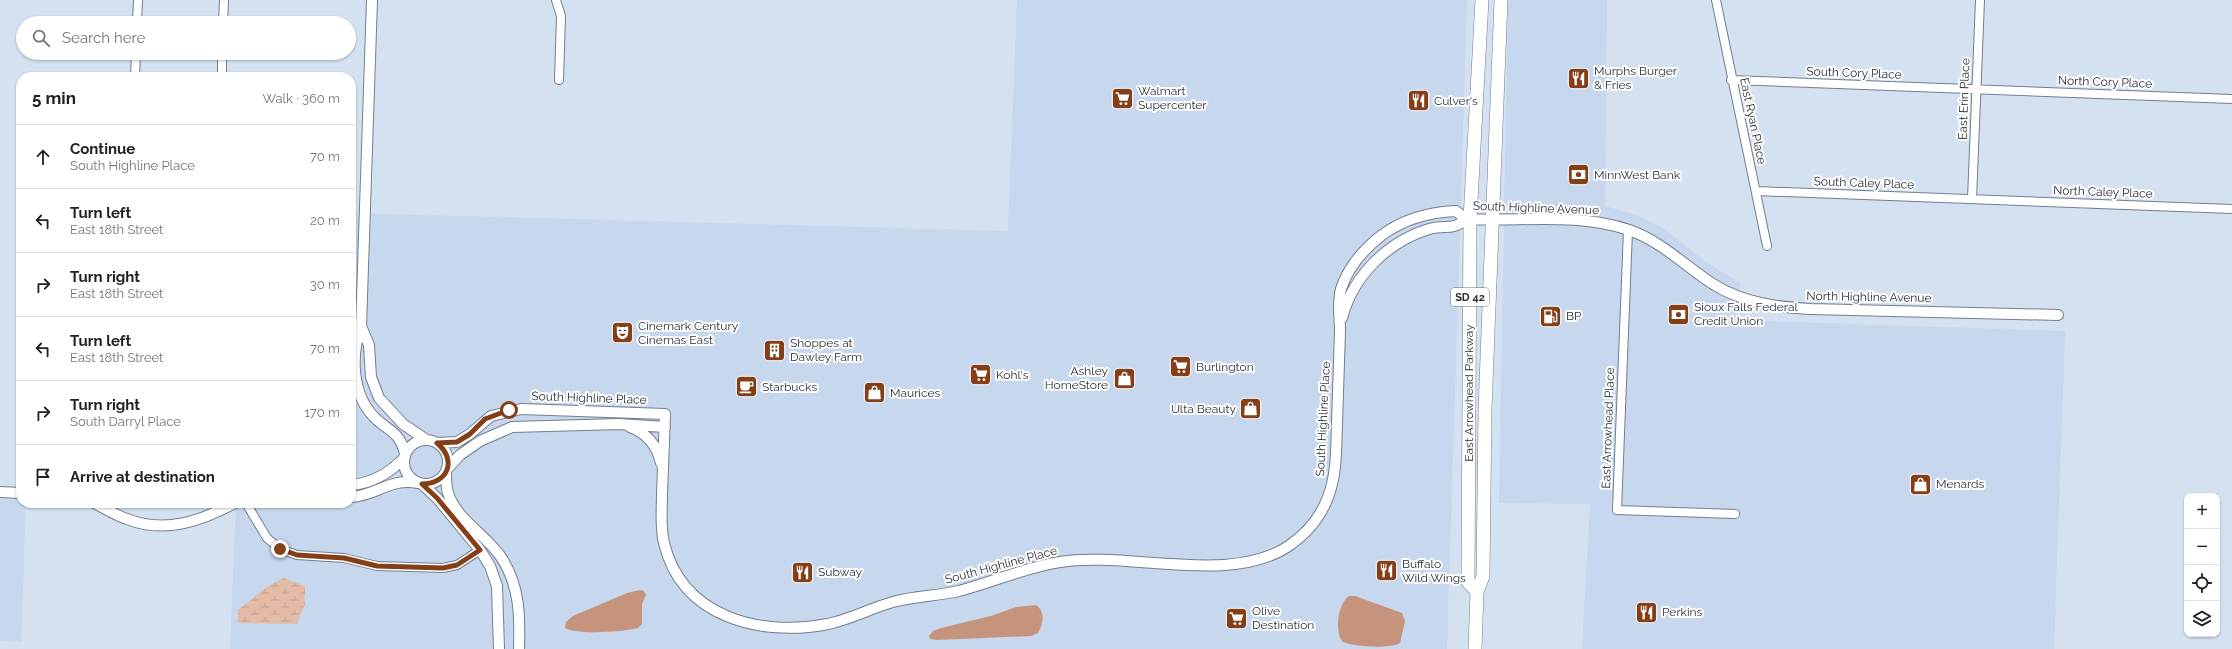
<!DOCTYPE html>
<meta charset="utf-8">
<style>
:root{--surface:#fff;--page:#f2f2f2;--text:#202124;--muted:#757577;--line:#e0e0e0}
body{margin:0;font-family:Raleway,sans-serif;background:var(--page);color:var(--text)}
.controls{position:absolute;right:12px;bottom:12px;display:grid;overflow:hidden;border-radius:8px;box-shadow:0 1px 3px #0004}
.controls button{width:36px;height:36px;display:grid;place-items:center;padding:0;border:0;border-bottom:1px solid var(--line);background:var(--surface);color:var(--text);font:20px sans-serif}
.stop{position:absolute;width:12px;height:12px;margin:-9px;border:3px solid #843f18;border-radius:50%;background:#fff}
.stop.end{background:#843f18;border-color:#fff;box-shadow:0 1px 4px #0008}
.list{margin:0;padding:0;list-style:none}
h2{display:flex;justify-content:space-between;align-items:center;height:52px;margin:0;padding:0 16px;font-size:17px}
h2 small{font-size:13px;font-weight:400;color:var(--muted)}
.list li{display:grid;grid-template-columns:26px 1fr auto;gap:12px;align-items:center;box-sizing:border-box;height:64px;padding:0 16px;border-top:1px solid var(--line)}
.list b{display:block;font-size:15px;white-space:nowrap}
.list p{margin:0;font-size:13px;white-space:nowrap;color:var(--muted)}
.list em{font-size:13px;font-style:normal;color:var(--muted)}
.icon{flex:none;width:22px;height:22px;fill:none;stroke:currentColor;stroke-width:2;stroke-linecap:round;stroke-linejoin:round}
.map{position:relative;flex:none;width:2232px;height:649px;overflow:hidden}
.search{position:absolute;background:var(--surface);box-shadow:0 1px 3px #0004;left:16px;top:16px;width:340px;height:44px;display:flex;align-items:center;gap:10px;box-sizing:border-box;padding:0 14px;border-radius:22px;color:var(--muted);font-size:15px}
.panel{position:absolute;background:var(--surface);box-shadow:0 1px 3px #0004;left:16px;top:72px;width:340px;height:436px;border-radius:16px}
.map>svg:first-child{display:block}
.built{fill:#c6d7ee}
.wetland{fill:url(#wetland-marsh)}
.water{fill:#c6947c}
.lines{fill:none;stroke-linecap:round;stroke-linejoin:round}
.minor-casing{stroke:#737f8e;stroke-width:10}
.tertiary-casing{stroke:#737f8e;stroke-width:12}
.primary-casing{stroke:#737f8e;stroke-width:14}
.minor{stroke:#fff;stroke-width:8}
.tertiary{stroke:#fff;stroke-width:10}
.primary{stroke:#fff;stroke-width:13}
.route{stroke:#843f18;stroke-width:5}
.labels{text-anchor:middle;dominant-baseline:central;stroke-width:4;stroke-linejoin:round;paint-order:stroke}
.shield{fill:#fff;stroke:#6a6d72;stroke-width:1}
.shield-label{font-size:11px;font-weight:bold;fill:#2a2f35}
.poi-label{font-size:12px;fill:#2a2f35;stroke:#fff;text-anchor:start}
.street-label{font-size:12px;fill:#2a2f35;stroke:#fff}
</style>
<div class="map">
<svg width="2232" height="649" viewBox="0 0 2232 649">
<defs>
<pattern id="wetland-marsh" width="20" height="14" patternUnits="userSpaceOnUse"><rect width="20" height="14" fill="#e4bba7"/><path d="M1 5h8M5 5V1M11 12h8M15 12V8" fill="none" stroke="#c4a190"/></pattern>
</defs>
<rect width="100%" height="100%" fill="#d4e1f1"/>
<!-- built -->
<path class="built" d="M1017 0H1467L1447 649H230L236 503H351V213L1008 231Z
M1508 0H1607L1605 206 1637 215 1663 228 1706 262 1740 283 1735 320 2065 331 2054 649H1582L1590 504 1499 503Z
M0 498 21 499V503H26L21 642 0 641Z"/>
<!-- wetland -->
<path class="wetland" d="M283 578 305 586V604L297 624 238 623V610L267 587Z"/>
<!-- water -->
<path class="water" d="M640 590 644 591 646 595 642 604V624L638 628C623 632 578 635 565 628L566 622 573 616 627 593Z
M1349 596H1355L1402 613 1405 621 1400 643C1389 649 1356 647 1343 642 1334 632 1338 603 1349 596Z
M1036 605C1046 612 1043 624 1038 633L1031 636 937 640 930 639 929 636 933 631 941 628 991 616 1016 607Z"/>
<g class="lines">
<defs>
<path id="minor" d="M556 0 561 16 559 80
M1716 0 1767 246
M137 23 138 0
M223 23 224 0
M135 77 136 53
M222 77V53
M1731 80 2232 99
M1756 191 2232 209
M1972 199 1980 0
M1628 230 1617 510 1735 514
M246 503 267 538 280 549 297 555 344 558 377 566 443 568 457 565 480 550"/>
<path id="tertiary" d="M372 0 361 326C351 355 351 394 375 418 390 432 400 432 405 454
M1342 318C1353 276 1387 242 1429 229 1446 224 1451 232 1466 219
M361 326 369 345 371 377 379 398 403 424 425 439
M630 427C647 433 657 446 661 463
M404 462a22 22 0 1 1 44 0a22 22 0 1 1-44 0Z
M437 443 457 442 470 434 491 416 521 409 665 414C664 441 663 467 662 494 662 510 660 527 664 543 682 618 761 637 828 624 851 619 871 608 893 602 914 596 937 596 959 591 993 582 1026 567 1060 562 1128 551 1232 586 1290 545 1307 533 1321 516 1328 497 1337 474 1336 448 1337 424 1338 393 1339 362 1340 331 1340 317 1337 303 1341 289 1348 267 1364 249 1382 235 1404 219 1429 212 1456 211L1466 219C1519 222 1578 212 1629 230 1661 241 1685 266 1713 284 1743 303 1777 307 1811 309L2058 315
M448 468 460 455 480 441 512 427 619 424 665 427
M446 472C446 479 446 487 448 493 456 519 486 535 501 557 520 586 520 616 519 649
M422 484 437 498 480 550 490 566 497 586 499 649
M351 485C373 483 390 473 405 457
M0 492 21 493
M351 497C379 495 388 478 418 483
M94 503C105 508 115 515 127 519 165 534 201 521 235 503"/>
<path id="primary" d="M1477 592 1468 582 1470 219 1482 0
M1475 649 1477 592 1483 576 1485 409 1501 0"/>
</defs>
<!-- minor casing -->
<use href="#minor" class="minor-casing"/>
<!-- tertiary casing -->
<use href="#tertiary" class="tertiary-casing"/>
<!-- primary casing -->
<use href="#primary" class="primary-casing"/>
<!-- minor -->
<use href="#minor" class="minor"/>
<!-- tertiary -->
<use href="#tertiary" class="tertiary"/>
<!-- primary -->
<use href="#primary" class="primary"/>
</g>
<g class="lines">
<!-- route -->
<path class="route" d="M280 549 297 555 344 558 377 566 443 568 457 565 480 550 437 498 422 484C449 483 457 460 437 443L457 442 470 434 485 419 509 410"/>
</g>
<!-- icons -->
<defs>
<symbol id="restaurant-square" viewBox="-11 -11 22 22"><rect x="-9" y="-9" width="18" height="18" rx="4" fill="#843f18" stroke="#fff"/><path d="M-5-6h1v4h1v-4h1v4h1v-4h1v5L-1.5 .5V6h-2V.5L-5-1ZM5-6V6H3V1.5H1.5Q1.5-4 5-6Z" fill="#fff"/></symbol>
<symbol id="supermarket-square" viewBox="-11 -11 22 22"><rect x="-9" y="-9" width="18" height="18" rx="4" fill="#843f18" stroke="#fff"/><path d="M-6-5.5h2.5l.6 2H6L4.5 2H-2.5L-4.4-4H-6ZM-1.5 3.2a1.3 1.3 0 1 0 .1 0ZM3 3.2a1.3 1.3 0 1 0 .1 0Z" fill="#fff"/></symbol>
<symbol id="bank-square" viewBox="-11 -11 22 22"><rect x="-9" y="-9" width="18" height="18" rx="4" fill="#843f18" stroke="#fff"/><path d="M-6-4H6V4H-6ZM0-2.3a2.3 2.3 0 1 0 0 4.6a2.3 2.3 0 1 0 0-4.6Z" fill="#fff"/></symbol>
<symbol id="fuel-square" viewBox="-11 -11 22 22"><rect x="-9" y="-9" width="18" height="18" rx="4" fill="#843f18" stroke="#fff"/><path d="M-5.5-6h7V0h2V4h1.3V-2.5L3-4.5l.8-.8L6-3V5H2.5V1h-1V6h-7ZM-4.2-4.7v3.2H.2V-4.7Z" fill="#fff"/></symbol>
<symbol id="theatre-square" viewBox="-11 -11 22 22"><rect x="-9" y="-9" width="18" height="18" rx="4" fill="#843f18" stroke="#fff"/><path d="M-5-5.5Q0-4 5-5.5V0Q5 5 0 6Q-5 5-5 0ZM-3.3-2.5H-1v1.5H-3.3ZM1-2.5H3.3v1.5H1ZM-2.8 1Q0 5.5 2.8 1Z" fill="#fff"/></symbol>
<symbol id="building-square" viewBox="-11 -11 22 22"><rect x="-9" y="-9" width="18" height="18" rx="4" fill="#843f18" stroke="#fff"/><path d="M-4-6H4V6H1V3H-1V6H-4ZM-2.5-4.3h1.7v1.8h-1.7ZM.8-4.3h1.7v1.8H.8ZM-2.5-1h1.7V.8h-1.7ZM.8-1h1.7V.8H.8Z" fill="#fff"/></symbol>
<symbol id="shop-square" viewBox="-11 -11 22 22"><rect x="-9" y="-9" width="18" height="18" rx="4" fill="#843f18" stroke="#fff"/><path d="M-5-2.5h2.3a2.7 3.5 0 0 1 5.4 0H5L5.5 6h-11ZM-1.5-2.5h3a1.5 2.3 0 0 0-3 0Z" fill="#fff"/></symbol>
<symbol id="cafe-square" viewBox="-11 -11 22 22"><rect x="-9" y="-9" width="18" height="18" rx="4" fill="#843f18" stroke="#fff"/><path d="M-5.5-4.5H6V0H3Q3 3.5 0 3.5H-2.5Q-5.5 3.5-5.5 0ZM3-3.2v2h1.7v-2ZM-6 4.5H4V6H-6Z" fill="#fff"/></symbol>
</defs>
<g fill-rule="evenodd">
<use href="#restaurant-square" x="1566" y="66" width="25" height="25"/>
<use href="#supermarket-square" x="1110" y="86" width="25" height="25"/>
<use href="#restaurant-square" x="1406" y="88" width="25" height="25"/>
<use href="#bank-square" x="1566" y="162" width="25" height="25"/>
<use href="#bank-square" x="1666" y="302" width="25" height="25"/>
<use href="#fuel-square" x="1538" y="304" width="25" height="25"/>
<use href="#theatre-square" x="610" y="320" width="25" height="25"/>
<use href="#building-square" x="762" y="338" width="25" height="25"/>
<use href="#supermarket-square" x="1168" y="354" width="25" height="25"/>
<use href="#supermarket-square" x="968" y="362" width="25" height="25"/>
<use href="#shop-square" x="1112" y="366" width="25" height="25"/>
<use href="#cafe-square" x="734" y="374" width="25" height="25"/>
<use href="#shop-square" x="862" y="380" width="25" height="25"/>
<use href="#shop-square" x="1238" y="396" width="25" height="25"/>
<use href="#shop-square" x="1908" y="472" width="25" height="25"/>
<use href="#restaurant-square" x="1374" y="558" width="25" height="25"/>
<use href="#restaurant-square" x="790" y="560" width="25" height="25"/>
<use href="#restaurant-square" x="1634" y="600" width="25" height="25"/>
<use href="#supermarket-square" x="1224" y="606" width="25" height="25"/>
</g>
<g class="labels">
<!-- shield labels -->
<rect class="shield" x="1451" y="288" width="38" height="18" rx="3"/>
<g class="shield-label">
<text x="1470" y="297">SD 42</text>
</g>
<!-- poi labels -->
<g class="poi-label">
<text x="1594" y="71">Murphs Burger<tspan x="1594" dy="14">&amp; Fries</tspan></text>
<text x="1138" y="91">Walmart<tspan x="1138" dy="14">Supercenter</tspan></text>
<text x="1434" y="101">Culver's</text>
<text x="1594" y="175">MinnWest Bank</text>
<text x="1694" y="307">Sioux Falls Federal<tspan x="1694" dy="14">Credit Union</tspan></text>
<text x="1566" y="316">BP</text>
<text x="638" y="326">Cinemark Century<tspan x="638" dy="14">Cinemas East</tspan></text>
<text x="790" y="343">Shoppes at<tspan x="790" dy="14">Dawley Farm</tspan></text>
<text x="1196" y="367">Burlington</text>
<text x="1108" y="371" text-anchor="end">Ashley<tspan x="1108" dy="14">HomeStore</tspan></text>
<text x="996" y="375">Kohl's</text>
<text x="762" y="387">Starbucks</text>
<text x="890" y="393">Maurices</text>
<text x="1236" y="409" text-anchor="end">Ulta Beauty</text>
<text x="1936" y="484">Menards</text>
<text x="1402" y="564">Buffalo<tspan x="1402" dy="14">Wild Wings</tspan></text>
<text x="818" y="572">Subway</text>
<text x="1252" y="611">Olive<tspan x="1252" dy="14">Destination</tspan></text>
<text x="1662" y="612">Perkins</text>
</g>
<!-- street labels -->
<g class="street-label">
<text transform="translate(1854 73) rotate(2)">South Cory Place</text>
<text transform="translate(2105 82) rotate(2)">North Cory Place</text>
<text transform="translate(1964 99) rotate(-88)">East Erin Place</text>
<text transform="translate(1753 121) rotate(78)">East Ryan Place</text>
<text transform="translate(1864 183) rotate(2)">South Caley Place</text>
<text transform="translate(2103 192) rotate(2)">North Caley Place</text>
<text transform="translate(1536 208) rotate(2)">South Highline Avenue</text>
<text transform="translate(1869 297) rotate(1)">North Highline Avenue</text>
<text transform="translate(1469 393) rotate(-90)">East Arrowhead Parkway</text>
<text transform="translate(589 398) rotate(2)">South Highline Place</text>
<text transform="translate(1323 419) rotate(-87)">South Highline Place</text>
<text transform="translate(1608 428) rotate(-88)">East Arrowhead Place</text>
<text transform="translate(1001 565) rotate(-15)">South Highline Place</text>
</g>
</g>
</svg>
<div class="controls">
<button>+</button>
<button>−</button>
<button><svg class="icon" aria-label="locate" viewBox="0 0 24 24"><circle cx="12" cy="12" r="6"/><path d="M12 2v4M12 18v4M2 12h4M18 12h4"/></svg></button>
<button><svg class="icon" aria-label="layers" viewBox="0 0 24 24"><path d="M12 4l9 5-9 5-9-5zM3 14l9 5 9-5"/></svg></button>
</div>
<div class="stop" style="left:509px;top:410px"></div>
<div class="stop end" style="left:280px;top:549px"></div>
<div class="search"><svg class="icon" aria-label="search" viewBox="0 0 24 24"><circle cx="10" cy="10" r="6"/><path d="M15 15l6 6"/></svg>Search here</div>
<section class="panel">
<h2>5 min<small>Walk · 360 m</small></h2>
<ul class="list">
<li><svg class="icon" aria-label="ahead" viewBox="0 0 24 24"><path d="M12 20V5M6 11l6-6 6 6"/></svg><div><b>Continue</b><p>South Highline Place</p></div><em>70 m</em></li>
<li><svg class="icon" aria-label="left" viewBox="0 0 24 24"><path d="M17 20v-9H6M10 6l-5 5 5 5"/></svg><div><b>Turn left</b><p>East 18th Street</p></div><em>20 m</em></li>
<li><svg class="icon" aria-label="right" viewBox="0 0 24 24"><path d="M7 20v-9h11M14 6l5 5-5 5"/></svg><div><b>Turn right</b><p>East 18th Street</p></div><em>30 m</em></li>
<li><svg class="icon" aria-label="left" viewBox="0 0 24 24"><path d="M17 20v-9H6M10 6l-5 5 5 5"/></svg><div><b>Turn left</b><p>East 18th Street</p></div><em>70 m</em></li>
<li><svg class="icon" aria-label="right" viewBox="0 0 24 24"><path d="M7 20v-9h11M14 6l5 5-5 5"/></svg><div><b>Turn right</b><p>South Darryl Place</p></div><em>170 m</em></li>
<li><svg class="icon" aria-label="arrive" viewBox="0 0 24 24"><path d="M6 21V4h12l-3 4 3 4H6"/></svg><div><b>Arrive at destination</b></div></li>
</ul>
</section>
</div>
